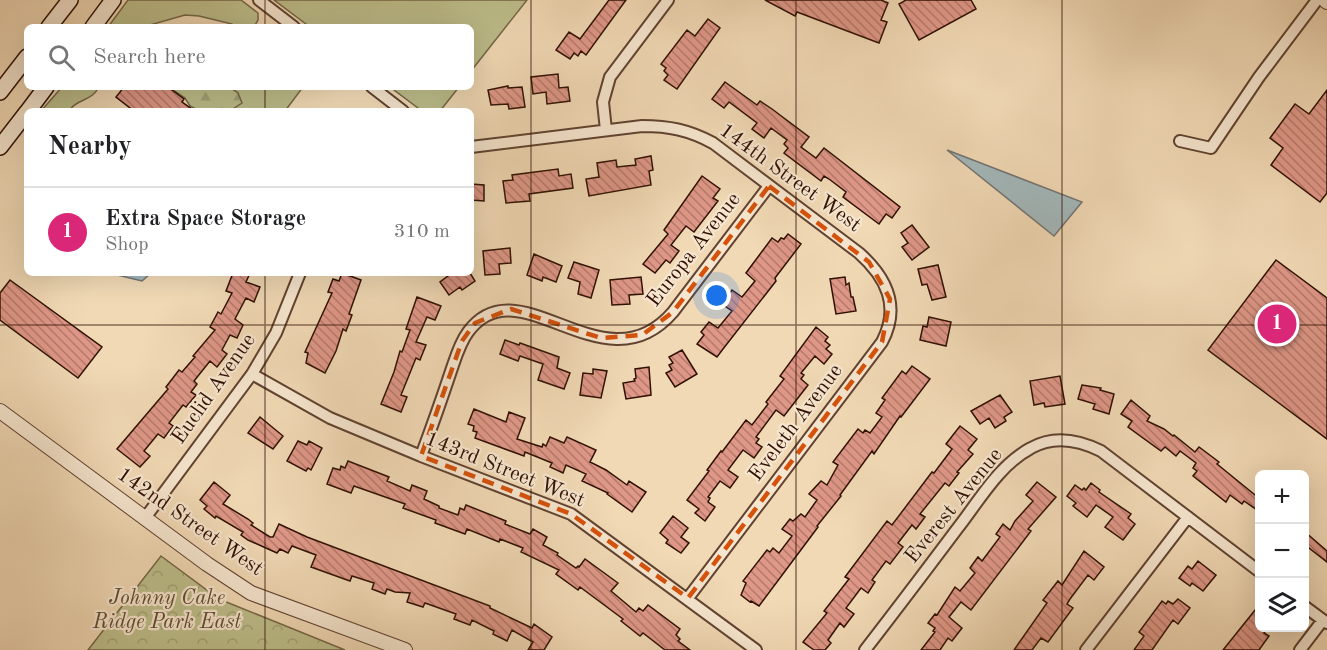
<!DOCTYPE html>
<meta charset="utf-8">
<style>
:root{--surface:#fff;--page:#f6f6f6;--text:#202124;--muted:#757577;--line:#e0e0e0;--accent:#db2777}
body{margin:0;font-family:"Old Standard TT",serif;background:var(--page);color:var(--text)}
.controls{position:absolute;right:18px;bottom:18px;display:grid;overflow:hidden;border-radius:9px;box-shadow:0 6px 24px #0002}
.controls button{width:54px;height:54px;display:grid;place-items:center;padding:0;border:0;border-bottom:2px solid var(--line);background:var(--surface);color:var(--text);font:30px sans-serif}
.you{position:absolute;left:717px;top:296px;width:21px;height:21px;margin:-15px;border:4px solid #fff;border-radius:50%;background:#1a73e8;box-shadow:0 0 0 9px #1a73e833}
.badge{display:grid;place-items:center;width:39px;height:39px;border-radius:50%;background:var(--accent);color:#fff;font-size:20px;font-weight:700}
.pin{position:absolute;translate:-50% -50%;border:3px solid #fff;box-shadow:0 2px 6px #0006}
.list{margin:0;padding:0;list-style:none}
h2{display:flex;justify-content:space-between;align-items:center;height:78px;margin:0;padding:0 24px;font-size:26px}
h2 small{font-size:20px;font-weight:400;color:var(--muted)}
.list li{display:grid;grid-template-columns:39px 1fr auto;gap:18px;align-items:center;box-sizing:border-box;height:90px;padding:0 24px;border-top:2px solid var(--line)}
.list b{display:block;font-size:22px;white-space:nowrap}
.list p{margin:0;font-size:20px;white-space:nowrap;color:var(--muted)}
.list em{font-size:20px;font-style:normal;color:var(--muted)}
.icon{flex:none;width:33px;height:33px;fill:none;stroke:currentColor;stroke-width:2;stroke-linecap:round;stroke-linejoin:round}
.map{position:relative;flex:none;width:1327px;height:650px;overflow:hidden}
.search{position:absolute;background:var(--surface);box-shadow:0 6px 24px #0002;left:24px;top:24px;width:450px;height:66px;display:flex;align-items:center;gap:15px;box-sizing:border-box;padding:0 21px;border-radius:9px;color:var(--muted);font-size:22px}
.panel{position:absolute;background:var(--surface);box-shadow:0 6px 24px #0002;left:24px;top:108px;width:450px;height:168px;border-radius:9px}
.map>svg:first-child{display:block}
.green{fill:#bdbe8b;stroke:#766747;stroke-width:1.5}
.forest{fill:url(#forest-firs);stroke:#766747;stroke-width:1.5}
.park{fill:url(#park-crowns);stroke:#766747;stroke-width:1.5}
.water{fill:#a2b7ba;stroke:#747471;stroke-width:1.5}
.building{fill:url(#building-back-hatch);stroke:#301003;stroke-width:1.5}
.lines{fill:none;stroke-linecap:round;stroke-linejoin:round}
.minor-casing{stroke:#604230;stroke-width:14}
.tertiary-casing{stroke:#604230;stroke-width:16}
.secondary-casing{stroke:#301003;stroke-width:18}
.minor{stroke:#f6e6cf;stroke-width:10}
.tertiary{stroke:#f6e6cf;stroke-width:14}
.secondary{stroke:#f6e6cf;stroke-width:15}
.marked{fill:none;stroke:#d6520b;stroke-width:4.5;stroke-dasharray:12 8;stroke-linejoin:round}
.grid{fill:none;stroke:#301003;stroke-width:1.5;stroke-opacity:0.55}
.labels{text-anchor:middle;dominant-baseline:central;stroke-width:4.5;stroke-linejoin:round;paint-order:stroke}
.street-label{font-size:21px;fill:#301003;stroke:#f6e6cf}
.park-label{font-size:21px;font-style:italic;fill:#614d33;stroke:#f6e6cf}
</style>
<div class="map">
<svg width="1327" height="650" viewBox="0 0 1327 650">
<defs>
<pattern id="forest-firs" width="22" height="20" patternUnits="userSpaceOnUse" patternTransform="scale(1.5)"><rect width="22" height="20" fill="#bdbe8b"/><path d="M5 1l3.5 6h-7zM16 11l3.5 6h-7z" fill="#a3a276"/></pattern>
<pattern id="park-crowns" width="20" height="18" patternUnits="userSpaceOnUse" patternTransform="scale(1.5)"><rect width="20" height="18" fill="#bdbe8b"/><path d="M2 6a3 3 0 1 1 6 0M12 15a3 3 0 1 1 6 0" fill="none" stroke="#a3a276"/></pattern>
<pattern id="building-back-hatch" width="6" height="6" patternUnits="userSpaceOnUse" patternTransform="scale(1.5)"><rect width="6" height="6" fill="#df9787"/><path d="M-1 5l2 2M0 0l6 6M5-1l2 2" fill="none" stroke="#b57a6c"/></pattern>
</defs>
<rect width="100%" height="100%" fill="#f1d9b5"/>
<filter id="stains"><feTurbulence type="fractalNoise" baseFrequency=".00333" numOctaves="4"/><feColorMatrix values="0 0 0 0 .2 0 0 0 0 .09 0 0 0 0 .02 0 0 0 .5 -.17"/></filter>
<radialGradient id="worn" r=".72"><stop offset=".6" stop-color="#630" stop-opacity="0"/><stop offset="1" stop-color="#630" stop-opacity=".3"/></radialGradient>
<!-- green -->
<path class="green" d="M128 0H241L258 13V20L254 27H231L232 24 199 16 185 15 143 27H108Z
M274 0H527L471 71V27H310Z
M62 87H93L97 90C91 101 76 99 69 111H41Z
M229 87H303L285 111H236L233 109 238 93Z
M390 87H459L440 111H422Z"/>
<!-- forest -->
<path class="forest" d="M169 87H229L238 93 242 103 233 109 236 111H200L190 106 185 98Z"/>
<!-- park -->
<path class="park" d="M161 556 219 599 345 650H88Z"/>
<!-- water -->
<path class="water" d="M947 150 1082 202 1054 236Z
M109 273H151L142 281Z"/>
<!-- building -->
<path class="building" d="M609 0H626L586 55 581 51 578 56 574 53 570 59 556 50 569 32 580 39Z
M765 0H881L888 3 881 20 887 22 879 43 797 12 795 16Z
M906 0H971L976 9 919 40 899 4Z
M708 19 720 28 677 89 664 80 668 75 664 71 666 68 661 64 687 30 695 36Z
M558 74 559 88 568 87 570 101 547 104 546 92 533 94 531 77Z
M725 82 757 105 760 101 772 109 809 137 801 147 816 158 824 148 900 207 892 218 886 214 879 224 843 197 846 192 829 179 824 176 821 181 784 153 788 148 784 144 787 140 771 128 764 138 752 129 757 123 729 102 724 108 712 99Z
M508 86V88L522 87 525 107 509 109 508 104 491 105 488 90Z
M124 87H168L184 99 182 102 195 111H134L116 97Z
M1327 90V193L1320 202 1271 165 1283 148 1270 138 1295 104 1309 114Z
M651 156 653 170 649 171 651 185 589 196 586 179 599 177 597 163 616 160 617 167 636 165 635 159Z
M558 169 559 176 571 174 573 188 529 194 530 201 506 203 503 181 513 180 512 175Z
M702 176 720 189 713 198 718 201 694 232 686 226 671 245 679 251 670 263 666 260 655 273 643 264 668 234 664 230Z
M471 184 484 185V201L471 200Z
M912 225 929 247 912 260 902 247 908 243 901 233Z
M788 234 801 244 775 278 776 281 723 349 717 357 697 344 704 335 701 332 709 322 718 328 732 311 722 304 732 290 742 297 755 281 746 273 772 238 778 242 781 238 784 239Z
M510 248 511 263 499 264 500 274 485 275 483 251Z
M534 254 562 266 556 282 543 277 542 281 527 275Z
M1276 260 1327 298V439L1208 350Z
M574 262 599 270 591 298 578 294 580 282 568 278Z
M938 265 946 297 932 300 927 284 922 285 918 269Z
M233 273H250L246 282 260 287 254 302 246 298 235 319 243 325 237 338 230 335 222 350 227 354 217 367 210 361 194 381 197 384 191 392 196 395 186 407 183 405 169 423 173 426 164 438 158 434 144 451 150 456 140 467 117 449 168 389 166 387 179 370 182 372 195 357 193 356 215 330 210 327 218 312 221 314 232 293 226 291Z
M342 273 361 280 349 314 352 315 346 331 343 329 336 351 325 373 306 363 308 353 305 352 332 293 328 292 333 279 339 281Z
M452 273H470L475 281 462 290 460 287 449 295 440 282Z
M641 277 643 294 629 295 630 304 612 305 610 280Z
M845 277 846 285 849 283 851 297H853L856 311 836 314 830 279Z
M10 280 102 347 78 378 0 320V293Z
M417 297 441 306 435 320 427 317 416 342 426 345 420 360 416 358 401 395 407 397 401 412 381 404 394 372 400 351 402 352 410 330 406 329Z
M929 317 951 322 946 346 920 340 923 326 927 327Z
M816 327 828 337 825 341 830 345 826 349 832 354 824 364 815 356 801 373 804 375 801 379 808 385 784 416 776 410 756 437 759 439 756 443 762 447 754 458 743 450 728 470 738 477 730 488 720 481 708 497 710 498 708 502 715 507 705 521 695 513 699 509 687 500 709 471 707 470 721 451 722 452 746 420 752 425 768 404 766 402 784 379 780 376Z
M505 340 519 345 520 343 559 357 557 368 570 373 564 389 538 380 543 364 520 356 518 361 500 354Z
M682 350 697 374 675 387 666 373 672 370 669 365 673 363 669 357Z
M912 366 930 379 901 417 900 416 874 454 872 451 840 495 841 496 817 526 818 527 759 606 751 601 750 602 741 595 746 583 743 581 767 550 770 552 773 548 779 553 792 536 782 529 790 519 793 521 801 514 805 517 817 500 809 494 821 481 827 485 838 465 833 462 858 429 863 433 865 430 870 433 882 417 876 413 885 400 882 398 902 371 906 374Z
M649 367 651 395 626 399 623 383 635 381 634 379 636 378 635 369Z
M593 369 607 371 601 398 580 395 583 373 593 374Z
M1060 376 1065 404 1045 407 1044 403 1034 405 1030 381Z
M1082 385 1101 388 1100 390 1114 394 1109 414 1093 409 1095 404 1078 399Z
M1000 395 1012 412 1004 417 1006 421 995 428 989 418 980 424 971 411Z
M1131 400 1150 416 1147 421 1164 429 1173 436 1174 435 1195 452 1199 447 1219 462 1217 464 1260 499V512L1244 501 1242 504 1230 495 1226 502 1193 476 1197 471 1193 468 1196 463 1180 451 1176 456 1165 447 1161 451 1128 427 1132 421 1121 414Z
M474 409 506 422 509 412 525 418 517 439 542 447 543 444 546 446 550 437 564 443 567 437 596 450 590 462 606 470 627 485 629 481 646 492 632 512 607 494 608 493 582 481 586 474 566 465 563 473 550 467 552 463 525 452 524 456 475 438 477 432 473 431 474 426 468 424Z
M260 417 283 436 273 449 248 433Z
M960 426 977 439 968 450 973 454 957 472 959 473 949 486 945 483 920 514 925 517 916 529 912 525 898 543 903 547 890 564 886 561 872 580 875 582 868 593 861 588 846 608 854 614 844 627 840 623 828 640 831 643 825 650H814L803 642 827 613 824 611 849 579 845 577 887 521 892 525 932 472 934 473 952 449 946 444Z
M298 441 307 445 309 441 322 448 311 470 308 468 306 471 287 461Z
M348 461 389 477 387 481 410 491 412 485 427 491 424 499 439 506V508L458 515 460 508 464 510 466 505 506 521 505 524 530 534 533 529 547 537 543 545 558 553 557 555 576 568 578 566 579 567 585 559 618 583 611 591 636 612 639 608 643 611 648 605 680 629 676 635 680 639 678 641 690 650H665L643 633 640 636 621 621 623 619 580 587 578 590 556 574 559 570 521 552 523 548 500 539 499 542 467 529 465 534 435 523 436 520 403 508 405 504 354 486 351 493 327 484 333 468 340 470 341 466 345 468Z
M214 482 230 495 223 504 248 519 253 523 251 525 270 537H273L279 524 307 537 490 606V608L532 628 534 624 552 637 544 650H528L533 642 512 630 507 641 493 634 494 631 472 620 470 625 454 619 456 614 425 603 423 607 407 602 410 593 395 592 387 589 385 594 372 589 374 583 352 576 350 581 311 567 316 555 292 546 288 553 280 549 277 553 248 540 241 535 243 532 216 516 215 518 204 509 207 506 200 500Z
M1037 482 1056 497 1028 529 1031 531 971 610 961 602 949 617 962 628 952 641 948 638 940 650H921L935 632 933 631 935 628 928 623 935 614 937 615 955 587 960 591 975 573 970 568 978 557 982 561 1000 537 996 534 1003 524 1010 530 1015 521 1033 501 1026 495Z
M1091 483 1100 490 1099 492 1131 514 1128 518 1135 524 1123 540 1105 527 1113 517 1096 505 1087 517 1073 506 1076 503 1067 496 1075 485 1082 490 1084 488 1086 490Z
M673 516 688 528 681 537 689 543 681 553 666 543 668 540 660 533Z
M1305 532 1327 551V562L1305 545Z
M1084 551 1104 567 1094 580 1088 575 1070 599 1067 604 1073 608 1048 642 1041 638 1032 650H1014L1047 603 1043 600 1058 581 1062 585Z
M1198 561 1216 575 1203 591 1192 583 1190 586 1179 578 1188 566 1192 569Z
M1178 599 1190 608 1178 624 1173 620 1152 650H1134L1144 636 1139 632 1162 601 1166 604 1168 601 1173 604Z
M1260 604V627H1268L1264 633 1269 636 1259 650H1223Z"/>
<g class="lines">
<defs>
<path id="minor" d="M259 0 294 27
M372 87 403 111
M606 130 603 102 610 77 668 0
M1180 141 1211 148 1259 77 1317 0
M471 147 642 126C669 126 689 130 713 143L859 253C886 277 901 306 882 342L688 598
M252 374 330 418 421 456 571 514 756 650
M421 456C431 429 441 401 450 374 455 360 459 344 468 332 519 262 604 392 673 312L769 186
M145 518 252 374 276 333 300 273
M1304 606 1327 623
M865 650C896 610 927 569 957 529 979 501 999 465 1031 448 1054 435 1079 440 1101 451L1260 572
M1086 650 1188 517
M1300 650 1323 620"/>
<path id="tertiary" d="M1325 0 1327 2
M0 411 207 564 251 593 405 650"/>
<path id="secondary" d="M49 27 70 0
M93 27 113 0
M0 92 27 57
M28 111 46 87
M0 147 27 112"/>
</defs>
<!-- minor casing -->
<use href="#minor" class="minor-casing"/>
<!-- tertiary casing -->
<use href="#tertiary" class="tertiary-casing"/>
<!-- secondary casing -->
<use href="#secondary" class="secondary-casing"/>
<!-- minor -->
<use href="#minor" class="minor"/>
<!-- tertiary -->
<use href="#tertiary" class="tertiary"/>
<!-- secondary -->
<use href="#secondary" class="secondary"/>
</g>
<!-- marked area -->
<path class="marked" d="M769 186 869 262 890 299 882 342 688 598 571 514 421 456 462 341 475 323 511 309 601 338 642 335 673 312Z"/>
<!-- grid -->
<path class="grid" d="M265 0V27M531 0V650M796 0V650M1062 0V650M265 87V111M265 273V650M0 325H1327"/>
<g class="labels">
<!-- street labels -->
<g class="street-label">
<text transform="translate(790 178) rotate(36)">144th Street West</text>
<text transform="translate(694 250) rotate(-52)">Europa Avenue</text>
<text transform="translate(214 389) rotate(-55)">Euclid Avenue</text>
<text transform="translate(796 423) rotate(-53)">Eveleth Avenue</text>
<text transform="translate(505 470) rotate(22)">143rd Street West</text>
<text transform="translate(954 506) rotate(-51)">Everest Avenue</text>
<text transform="translate(190 522) rotate(35)">142nd Street West</text>
</g>
<!-- park labels -->
<g class="park-label">
<text x="167" y="598">Johnny Cake<tspan x="167" dy="24">Ridge Park East</tspan></text>
</g>
</g>
<rect width="100%" height="100%" filter="url(#stains)"/>
<rect width="100%" height="100%" fill="url(#worn)"/>
</svg>
<div class="controls">
<button>+</button>
<button>−</button>
<button><svg class="icon" aria-label="layers" viewBox="0 0 24 24"><path d="M12 4l9 5-9 5-9-5zM3 14l9 5 9-5"/></svg></button>
</div>
<div class="you"></div>
<div class="pin badge" style="left:1277px;top:324px">1</div>
<div class="search"><svg class="icon" aria-label="search" viewBox="0 0 24 24"><circle cx="10" cy="10" r="6"/><path d="M15 15l6 6"/></svg>Search here</div>
<section class="panel">
<h2>Nearby<small></small></h2>
<ul class="list">
<li><span class="badge">1</span><div><b>Extra Space Storage</b><p>Shop</p></div><em>310 m</em></li>
</ul>
</section>
</div>
